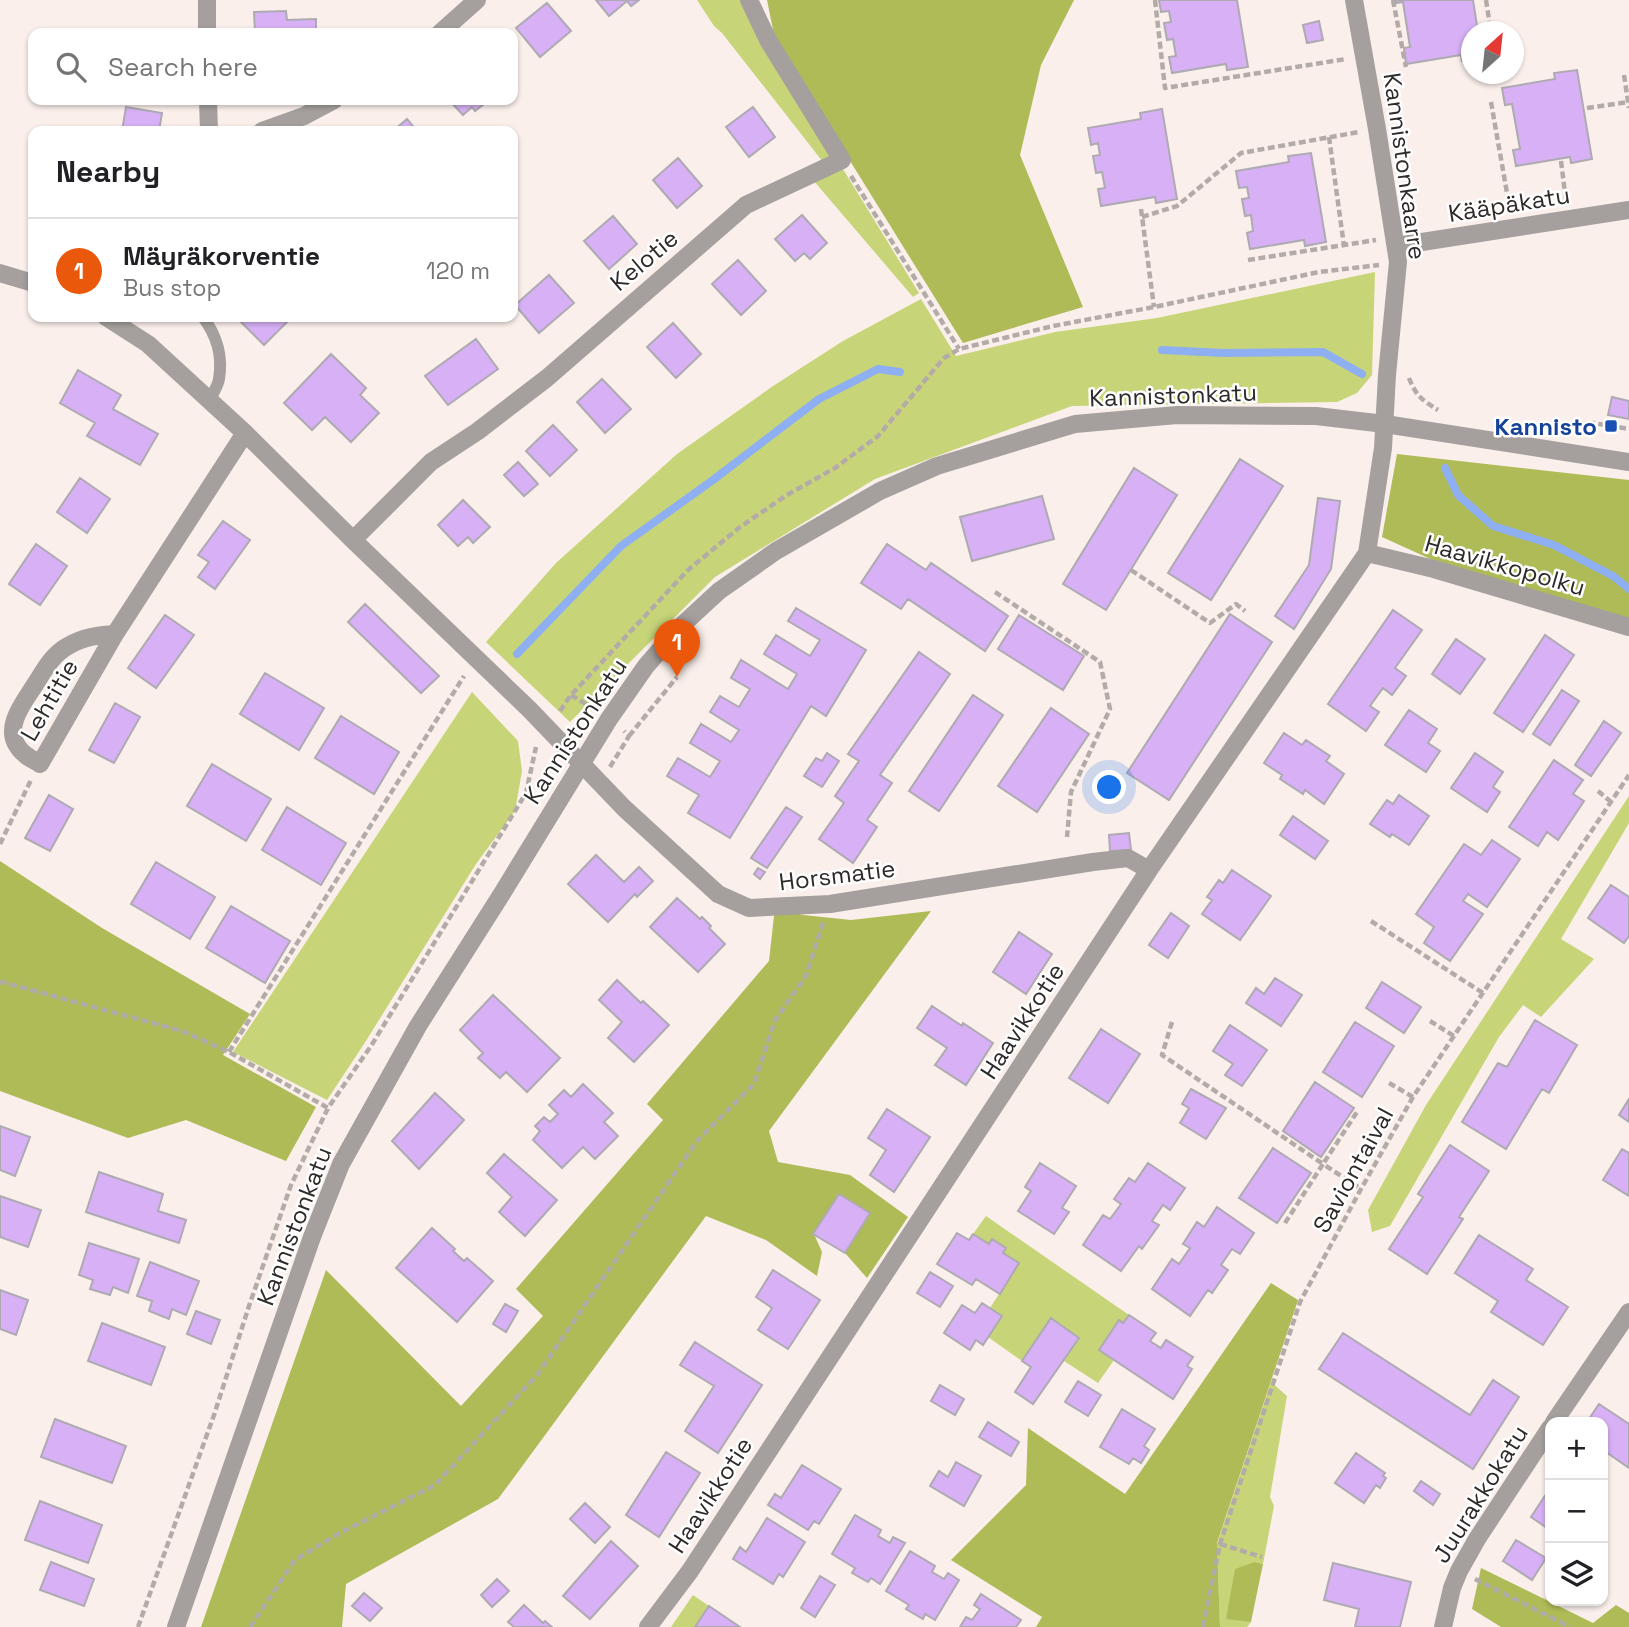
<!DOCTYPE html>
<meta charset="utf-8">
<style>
:root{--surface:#fff;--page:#f6f6f6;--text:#202124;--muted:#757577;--line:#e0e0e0;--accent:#ea580c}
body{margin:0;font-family:"Space Grotesk",sans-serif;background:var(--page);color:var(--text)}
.controls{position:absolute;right:21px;bottom:21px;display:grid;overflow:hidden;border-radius:14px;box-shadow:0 2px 5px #0004}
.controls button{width:63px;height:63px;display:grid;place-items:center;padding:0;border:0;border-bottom:2px solid var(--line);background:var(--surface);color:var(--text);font:35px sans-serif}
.compass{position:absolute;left:1461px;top:21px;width:63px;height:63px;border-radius:50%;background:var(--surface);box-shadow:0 2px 5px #0004;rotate:27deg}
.you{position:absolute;left:1110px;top:788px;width:24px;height:24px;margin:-18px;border:5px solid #fff;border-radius:50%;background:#1a73e8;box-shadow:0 0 0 10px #1a73e833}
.badge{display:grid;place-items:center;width:46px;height:46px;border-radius:50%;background:var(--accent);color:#fff;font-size:23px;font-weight:700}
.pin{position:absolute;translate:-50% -58px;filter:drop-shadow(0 2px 4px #0008)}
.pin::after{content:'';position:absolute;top:37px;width:24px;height:21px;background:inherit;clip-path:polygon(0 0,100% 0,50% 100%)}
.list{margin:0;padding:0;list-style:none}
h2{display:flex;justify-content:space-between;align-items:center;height:91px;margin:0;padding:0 28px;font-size:30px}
h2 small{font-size:23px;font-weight:400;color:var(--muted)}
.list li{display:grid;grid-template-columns:46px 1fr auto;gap:21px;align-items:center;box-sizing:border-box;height:105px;padding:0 28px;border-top:2px solid var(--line)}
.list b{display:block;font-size:26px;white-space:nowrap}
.list p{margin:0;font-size:23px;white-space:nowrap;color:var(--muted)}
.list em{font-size:23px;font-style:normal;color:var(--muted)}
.icon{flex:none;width:38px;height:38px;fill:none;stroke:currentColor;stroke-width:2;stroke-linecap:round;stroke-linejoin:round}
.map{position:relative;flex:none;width:1629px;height:1627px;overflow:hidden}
.search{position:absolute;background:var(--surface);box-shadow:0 2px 5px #0004;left:28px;top:28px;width:490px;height:77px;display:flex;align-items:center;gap:18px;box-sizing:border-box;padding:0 24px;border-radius:14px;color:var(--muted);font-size:26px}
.panel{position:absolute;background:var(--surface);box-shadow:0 2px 5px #0004;left:28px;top:126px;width:490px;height:196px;border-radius:14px}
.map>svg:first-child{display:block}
.green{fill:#c7d578}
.forest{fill:#aebb56}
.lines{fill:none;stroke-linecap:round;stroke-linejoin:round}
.stream{stroke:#8eaff1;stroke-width:8}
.building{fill:#d7b0f5;stroke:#aeaab2;stroke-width:2}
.path{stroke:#b3aba8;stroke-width:4.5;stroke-dasharray:7 3.5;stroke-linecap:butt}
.service{stroke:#a5a09e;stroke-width:12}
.minor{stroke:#a5a09e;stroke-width:18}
.tertiary{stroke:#a5a09e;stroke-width:18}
.transit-dot{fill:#1a4fb4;stroke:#fff;stroke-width:2.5}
.labels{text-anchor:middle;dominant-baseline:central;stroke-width:5;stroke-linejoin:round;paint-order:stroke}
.street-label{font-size:24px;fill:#2e2a29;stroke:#fff}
.transit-label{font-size:24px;font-weight:bold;fill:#164399;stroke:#fff;text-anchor:end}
</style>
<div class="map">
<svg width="1629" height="1627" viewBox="0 0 1629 1627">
<rect width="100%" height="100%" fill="#faefeb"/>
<!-- green -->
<path class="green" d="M697 0H756L762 37 919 293 913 297 813 180 830 171 722 33 714 26Z
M1375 272 1372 375 1357 393 1337 402 1072 406 875 479 715 577 570 722 486 642 556 563 677 454 773 386 843 341 921 299 956 356 1055 332 1157 318Z
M472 692 518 741 522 771 515 811 476 864 364 1044 327 1100 233 1052Z
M1629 796V823L1561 939 1594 959 1541 1017 1523 1005 1499 1037 1390 1226 1372 1232 1368 1210 1426 1105Z
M986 1216 1129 1315 1123 1323 1118 1321 1099 1349 1114 1360 1098 1383 1064 1361 1079 1338 1051 1319 1022 1361 988 1337 990 1308 1019 1263 1003 1253 1006 1248 993 1240 989 1244 973 1234Z
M1271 1382 1287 1396 1270 1497 1274 1506 1263 1564 1254 1562 1226 1618 1251 1622 1247 1627H1220L1217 1544Z
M693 1595 709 1606 695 1627H671Z"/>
<!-- forest -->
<path class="forest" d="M767 0H1074L1041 65 1020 155 1083 307 963 343 775 40Z
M1397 454 1629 480V620L1437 562 1382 537Z
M0 861 102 928 250 1014 223 1055 316 1107 286 1161 186 1120 128 1138 0 1091Z
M775 907 803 915 851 920 931 911 769 1131 778 1162 850 1175 908 1217 867 1278 845 1253 870 1213 839 1194 814 1234 822 1252 817 1276 766 1240 706 1216 498 1499 346 1584 342 1627H201L326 1270 461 1406 543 1316 516 1289 663 1120 647 1104 769 961Z
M1271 1283 1298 1300 1217 1543 1220 1627H1036L1042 1617 951 1560 1026 1485 1028 1428 1125 1494Z
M1255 1562 1263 1564 1251 1622 1226 1619 1235 1569Z
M1481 1568 1593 1623 1616 1605 1629 1613V1627H1501L1472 1609Z"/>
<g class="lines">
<!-- stream -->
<path class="stream" d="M1162 350 1223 353 1323 352 1362 374
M1445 468 1458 495 1493 526 1554 545 1613 576 1629 589
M517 654 621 546 713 480 819 399 878 369 900 372"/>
</g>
<!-- building -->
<path class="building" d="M596 0H639L631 6 627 1 609 16Z
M1159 0H1237L1248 67 1227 70 1226 64 1172 73 1169 57 1176 56 1173 39 1167 40 1164 23 1171 22 1169 11 1161 12Z
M1396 0H1473L1478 32H1472V59L1462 61 1461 55 1406 64 1404 48 1410 47 1403 2 1396 3Z
M547 3 571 31 540 57 516 28Z
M286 11 287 20 316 19V33H255L254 12Z
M1319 21 1323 40 1307 43 1303 25Z
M1577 70 1592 159 1571 163 1570 157 1516 166 1513 150 1520 149 1512 104 1505 105 1502 88 1555 79 1554 73Z
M449 100H489L475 111 472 107 463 115Z
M126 107 162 113 159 131H122Z
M753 107 775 137 749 157 726 127Z
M1162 109 1177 199 1156 203 1155 197 1101 206 1098 189 1105 188 1102 172 1096 173 1093 156 1100 155 1098 143 1091 145 1088 128 1141 119 1140 113Z
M407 119 417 131H393Z
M1311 153 1326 242 1305 246 1304 240 1250 249 1247 233 1253 231 1251 215 1245 216 1242 199 1249 198 1247 187 1239 188 1236 171 1289 162 1288 156Z
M678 158 702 186 677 208 653 180Z
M802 215 827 243 810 259 804 253 795 261 775 239Z
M613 216 637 244 609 269 584 241Z
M738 260 766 291 741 315 712 284Z
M549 275 574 303 539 333 515 305Z
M236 317H292L264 345Z
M673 323 701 354 676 378 647 347Z
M476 339 498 369 448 405 425 376Z
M331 354 366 388 360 395 379 413 351 442 325 417 312 430 284 403Z
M78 370 121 395 113 409 158 434 140 465 87 436 95 423 60 403Z
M602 379 631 409 605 433 577 402Z
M1612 397 1629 401V419L1608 415Z
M553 425 577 450 550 476 526 451Z
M1240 459 1283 486 1211 600 1168 573Z
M518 462 538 484 524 496 504 475Z
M1134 468 1177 495 1106 610 1063 584Z
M80 478 110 499 87 533 57 512Z
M1042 496 1054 539 972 561 960 517Z
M1318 498 1340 501 1331 569 1294 629 1275 616 1309 565Z
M463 500 490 527 473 543 468 537 458 546 438 525Z
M223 521 250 540 215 589 198 577 209 562 198 555Z
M36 544 67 566 40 605 9 584Z
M887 544 926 570 931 563 1008 616 985 651 908 599 901 609 861 583Z
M365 604 439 676 421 693 348 622Z
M796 608 866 650 826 716 811 706 730 838 688 813 699 795 667 776 678 758 710 777 720 761 690 743 701 724 731 742 739 730 710 712 720 696 739 707 750 689 731 678 741 660 788 689 797 674 764 654 776 635 810 656 820 640 788 621Z
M1393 610 1422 630 1395 668 1406 676 1392 695 1383 688 1370 706 1379 712 1366 731 1328 704Z
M1230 614 1272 642 1169 800 1127 773Z
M165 615 194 635 156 688 128 668Z
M1019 615 1084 656 1063 690 998 649Z
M1545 635 1574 655 1523 732 1494 713Z
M1456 639 1485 659 1460 694 1432 674Z
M919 652 950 674 880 775 892 783 867 820 877 827 853 863 819 839 844 803 835 796 859 761 848 754Z
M265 673 324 708 299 750 240 714Z
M1562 690 1579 701 1550 745 1533 734Z
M973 695 1003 715 939 811 909 791Z
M115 703 140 717 114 763 89 750Z
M1051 708 1089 734 1037 812 998 786Z
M1409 710 1437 729 1428 743 1440 751 1426 772 1385 745Z
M341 716 399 752 374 794 315 758Z
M1604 721 1621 733 1591 776 1575 765Z
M1284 733 1302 745 1306 740 1330 756 1326 761 1344 774 1324 804 1305 790 1303 794 1280 779 1282 775 1264 763Z
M827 753 839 761 822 787 804 776 816 758 822 761Z
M1475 753 1503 772 1493 787 1500 792 1487 812 1451 788Z
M1554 760 1583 780 1573 794 1584 801 1558 840 1547 832 1538 846 1509 827Z
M212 764 271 799 246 841 187 806Z
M49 795 73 809 50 851 25 838Z
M1399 795 1429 816 1409 845 1392 834 1390 837 1370 824 1387 800 1393 804Z
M287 807 346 843 321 885 262 850Z
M786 807 802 817 767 868 751 858Z
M1293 816 1328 841 1315 859 1280 835Z
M1129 833 1131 850 1110 851 1109 835Z
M1492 840 1520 859 1487 907 1468 894 1463 901 1483 914 1450 961 1424 943 1434 927 1416 914 1464 844 1481 855Z
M596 855 624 882 639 867 653 881 637 897 635 894 608 922 568 884Z
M156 862 215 897 190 939 131 904Z
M758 868 765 872 760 879 754 874Z
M1232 870 1271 896 1240 940 1202 914 1212 900 1207 897 1219 880 1223 883Z
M1611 885 1629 897V936L1624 943 1588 918Z
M677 898 700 919 702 917 711 926 709 928 725 944 698 972 650 927Z
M231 906 290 941 265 983 206 948Z
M1171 913 1189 926 1168 958 1149 945Z
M1019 932 1052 954 1026 994 993 972Z
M1275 978 1302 995 1281 1026 1246 1003 1256 988 1264 994Z
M617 980 641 1003 643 1001 669 1025 634 1062 608 1038 622 1022 599 1000Z
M1382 982 1421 1007 1404 1033 1366 1008Z
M493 995 560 1058 527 1092 506 1072 500 1078 478 1058 483 1053 460 1030Z
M932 1006 962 1026 963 1023 993 1043 966 1085 935 1065 947 1048 917 1028Z
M1535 1020 1577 1045 1549 1093 1542 1089 1506 1149 1462 1122 1498 1063 1507 1067Z
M1355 1022 1394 1046 1362 1097 1323 1072Z
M1230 1025 1267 1050 1242 1086 1225 1075 1233 1064 1213 1051Z
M1101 1029 1140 1054 1108 1103 1069 1078Z
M1315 1082 1354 1108 1321 1157 1283 1131Z
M583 1084 613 1113 604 1122 618 1136 595 1159 583 1147 562 1168 533 1140 540 1131 535 1126 544 1117 550 1122 558 1114 549 1105 564 1090 571 1097Z
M1191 1089 1226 1108 1206 1139 1180 1123 1189 1108 1182 1104Z
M435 1093 464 1120 419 1169 392 1141Z
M1629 1099V1122L1619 1115Z
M887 1109 930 1137 894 1192 870 1175 886 1150 868 1138Z
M0 1126 30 1137 15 1176 0 1170Z
M1450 1145 1489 1171 1459 1217 1463 1219 1427 1274 1389 1249 1423 1197 1418 1194Z
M1273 1148 1311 1173 1277 1223 1239 1198Z
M1622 1149 1629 1153V1196L1603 1180Z
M504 1154 557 1200 525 1236 499 1212 512 1197 487 1173Z
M1040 1163 1076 1186 1062 1208 1069 1212 1054 1234 1018 1211 1031 1191 1025 1187Z
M1148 1163 1185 1188 1170 1210 1163 1205 1152 1221 1159 1225 1142 1249 1139 1246 1121 1271 1083 1245 1103 1215 1110 1219 1121 1204 1114 1199 1129 1178 1135 1182Z
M99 1172 163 1194 158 1211 186 1220 179 1243 86 1212Z
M839 1194 870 1213 845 1253 813 1234Z
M0 1196 41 1210 28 1247 0 1237Z
M1217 1207 1254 1233 1240 1254 1232 1249 1221 1265 1228 1270 1212 1293 1208 1290 1190 1316 1152 1289 1172 1259 1179 1264 1190 1248 1183 1244 1197 1222 1204 1227Z
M432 1228 455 1249 453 1251 464 1261 467 1258 493 1281 457 1322 396 1268Z
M957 1233 969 1240 973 1234 989 1244 992 1239 1006 1248 1003 1253 1019 1263 1000 1294 976 1279 972 1285 937 1264Z
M1479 1235 1533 1269 1526 1280 1568 1307 1543 1345 1491 1312 1498 1301 1455 1273Z
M89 1243 139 1259 128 1293 113 1287 110 1295 90 1289 93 1280 79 1275Z
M150 1262 199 1281 186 1315 172 1309 169 1319 149 1311 152 1301 137 1296Z
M773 1270 820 1300 788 1349 758 1330 772 1308 756 1297Z
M930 1272 953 1286 940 1307 917 1293Z
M0 1290 28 1300 16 1335 0 1329Z
M982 1303 1002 1316 983 1345 976 1340 970 1350 944 1333 962 1305 975 1313Z
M505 1304 518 1311 506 1332 493 1324Z
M196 1311 220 1320 211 1344 187 1334Z
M1129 1315 1156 1333 1150 1341 1161 1348 1166 1340 1193 1357 1187 1366 1192 1369 1173 1399 1099 1350 1119 1320 1123 1323Z
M1051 1318 1079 1338 1033 1404 1015 1392 1031 1367 1022 1361Z
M102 1323 165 1347 151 1385 88 1361Z
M1343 1333 1470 1415 1493 1380 1519 1397 1473 1469 1319 1369Z
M695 1342 762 1385 718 1453 685 1431 714 1386 680 1365Z
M1078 1381 1101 1395 1088 1416 1065 1402Z
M940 1385 964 1399 955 1415 931 1401Z
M1599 1404 1629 1424V1468L1603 1450V1422H1587Z
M1122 1409 1155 1429 1144 1446 1149 1450 1141 1463 1133 1458 1129 1464 1100 1447Z
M55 1419 126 1446 112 1483 41 1457Z
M988 1422 1019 1442 1011 1456 979 1437Z
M666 1452 700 1473 659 1537 626 1515Z
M1356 1453 1385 1473 1383 1476 1386 1478 1380 1488 1376 1485 1364 1503 1335 1483Z
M956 1462 981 1476 964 1506 930 1486 939 1471 948 1477Z
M802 1465 841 1489 819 1524 814 1521 808 1530 768 1505 775 1494 781 1498Z
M1421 1481 1440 1494 1433 1505 1414 1491Z
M1550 1488V1530L1531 1517Z
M40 1501 102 1525 88 1563 25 1540Z
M585 1503 610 1527 595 1543 570 1519Z
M855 1515 881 1530 878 1536 890 1543 893 1537 905 1543 880 1584 871 1578 868 1582 852 1573 855 1568 832 1554Z
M767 1518 805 1542 783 1577 779 1574 773 1584 733 1559 740 1547 746 1552Z
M1516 1540 1546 1558 1532 1580 1503 1561Z
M611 1541 638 1566 590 1619 563 1596Z
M910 1551 935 1566 932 1572 944 1579 948 1573 959 1580 935 1620 925 1614 923 1619 906 1609 909 1605 886 1591Z
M51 1562 94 1579 84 1606 40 1590Z
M1333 1563 1411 1582 1400 1627H1355L1359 1609 1324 1600Z
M820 1576 835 1585 815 1617 801 1608Z
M497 1579 509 1591 492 1607 481 1595Z
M364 1593 382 1608 370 1621 352 1606Z
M981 1594 1021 1620 1016 1627H960L966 1617 972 1620 980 1609 974 1605Z
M524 1605 543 1623 545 1621 552 1627H514L508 1622Z
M709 1606 740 1627H695Z"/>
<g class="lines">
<!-- path -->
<path class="path" d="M1155 0 1165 88 1346 59
M1393 0 1406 67
M1486 0 1491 32
M1624 75 1629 108
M1491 102 1510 210
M1587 108 1629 102
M1329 137 1344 246
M1561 161 1566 201
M851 176 959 349
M1141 209 1154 307
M1142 217 1177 206 1241 153 1359 132
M1248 260 1376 240
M1409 378C1416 396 1422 400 1438 410
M1546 426 1593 423 1629 429
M1131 570 1210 623 1236 604 1245 611
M995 592 1100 662 1110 709 1071 792 1067 837
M571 695 594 709
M560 711 571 695 688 570 740 527 787 495 835 468 878 436 944 358 959 349 1053 326 1154 307 1319 272 1379 265
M629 736 677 677
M610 767 629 736 624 731
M1598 791 1611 802
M0 844 31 780
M1371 921 1483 993
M0 983 2 982 182 1031 229 1052 328 1108
M1430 1021 1454 1036
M1172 1022 1162 1055 1323 1164 1357 1112
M229 1052 464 676
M1389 1083 1413 1097
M1285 1223 1323 1164 1361 1189
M1220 1544 1262 1557
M1475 1579 1570 1627
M138 1627 214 1415 249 1306 291 1185 328 1108 371 1046 526 793 536 747
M250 1627 295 1560 338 1534 435 1485 537 1375 697 1141 754 1084 775 1020 806 976 823 923
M1203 1627 1220 1544 1300 1302 1361 1189 1413 1097 1629 775"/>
<!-- service -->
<path class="service" d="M203 317C217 336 223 355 219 379 218 386 213 393 210 399"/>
<!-- minor -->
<path class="minor" d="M207 0V33
M440 33 477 0
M208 100 209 131
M262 131 304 116 334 100
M1396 246 1629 210
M0 273 33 283
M106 317 148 344 245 433 353 540 530 710 624 808 718 894 749 908 830 904 1093 862 1128 858 1149 870
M353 540 431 462 478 431 547 378 746 205 842 160 768 40 749 0
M1367 553 1434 569 1629 627
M115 634C98 635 83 637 68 646 53 654 45 669 36 683 25 701 3 726 18 747 23 755 32 759 40 764L115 634 245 433
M1554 1422 1629 1312
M648 1627 690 1571 1149 870 1367 553 1383 448 1387 375 1398 262 1377 129 1354 0
M1443 1627 1452 1588 1459 1571 1477 1539 1550 1428"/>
<!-- tertiary -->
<path class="tertiary" d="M176 1627 312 1237 341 1164 418 1026 503 892 609 719 646 666 680 627 719 591 776 551 880 491 937 466 1075 424 1177 415 1316 416 1385 424 1629 462"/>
</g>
<!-- markers -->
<rect class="transit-dot" x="1604" y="419" width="14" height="14" rx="3.5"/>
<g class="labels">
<!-- street labels -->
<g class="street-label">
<text transform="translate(1405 166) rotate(82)">Kannistonkaarre</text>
<text transform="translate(1509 204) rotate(-9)">Kääpäkatu</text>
<text transform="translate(644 260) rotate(-40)">Kelotie</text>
<text transform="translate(1173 395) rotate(-2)">Kannistonkatu</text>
<text transform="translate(1505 565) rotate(16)">Haavikkopolku</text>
<text transform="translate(49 700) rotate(-60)">Lehtitie</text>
<text transform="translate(575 731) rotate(-57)">Kannistonkatu</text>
<text transform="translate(837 875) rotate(-7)">Horsmatie</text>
<text transform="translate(1022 1021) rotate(-57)">Haavikkotie</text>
<text transform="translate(1353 1170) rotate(-61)">Saviontaival</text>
<text transform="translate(294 1226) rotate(-69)">Kannistonkatu</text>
<text transform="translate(1480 1494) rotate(-58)">Juurakkokatu</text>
<text transform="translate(710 1495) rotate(-57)">Haavikkotie</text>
</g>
<!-- transit labels -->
<g class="transit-label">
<text x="1597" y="426">Kannisto</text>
</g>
</g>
</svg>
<div class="controls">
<button>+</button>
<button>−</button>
<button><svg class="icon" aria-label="layers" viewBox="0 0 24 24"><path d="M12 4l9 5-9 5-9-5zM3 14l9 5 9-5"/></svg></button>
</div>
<svg class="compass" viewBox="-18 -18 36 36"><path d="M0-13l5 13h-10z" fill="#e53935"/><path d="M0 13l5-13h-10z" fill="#757577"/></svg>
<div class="you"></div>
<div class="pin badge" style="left:677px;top:677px">1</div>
<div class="search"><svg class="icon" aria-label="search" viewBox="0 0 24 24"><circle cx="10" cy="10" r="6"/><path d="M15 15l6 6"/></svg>Search here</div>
<section class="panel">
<h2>Nearby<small></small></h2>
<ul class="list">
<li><span class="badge">1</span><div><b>Mäyräkorventie</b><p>Bus stop</p></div><em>120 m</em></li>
</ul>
</section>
</div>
